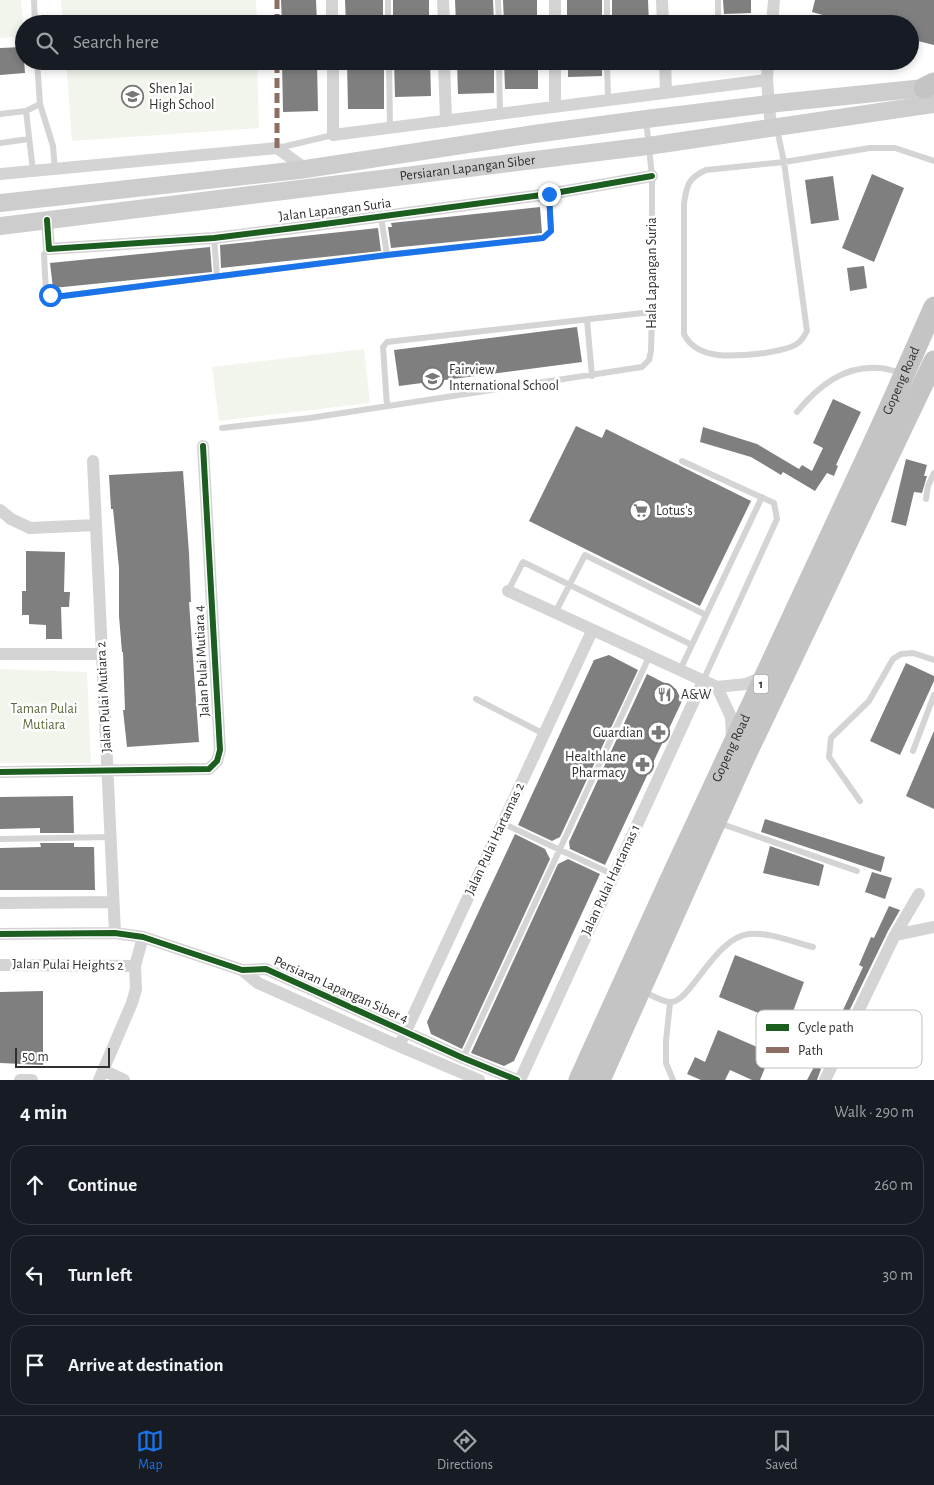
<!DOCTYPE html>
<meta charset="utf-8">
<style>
:root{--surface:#171b24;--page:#242831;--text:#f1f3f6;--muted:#9ea1a6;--line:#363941;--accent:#1a73e8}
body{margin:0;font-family:"Alegreya Sans",sans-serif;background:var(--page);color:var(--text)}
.scale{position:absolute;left:15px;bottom:12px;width:95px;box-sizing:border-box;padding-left:5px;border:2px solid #2f2f2f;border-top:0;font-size:14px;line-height:18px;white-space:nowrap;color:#2f2f2f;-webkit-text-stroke:4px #fff;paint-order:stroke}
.stop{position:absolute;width:15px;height:15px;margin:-11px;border:4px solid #1a73e8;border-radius:50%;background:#fff}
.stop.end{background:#1a73e8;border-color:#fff;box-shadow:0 1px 5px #0008}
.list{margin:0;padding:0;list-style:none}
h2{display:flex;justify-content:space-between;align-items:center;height:65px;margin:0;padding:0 20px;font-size:21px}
h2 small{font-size:16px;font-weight:400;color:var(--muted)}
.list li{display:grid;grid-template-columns:32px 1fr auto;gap:15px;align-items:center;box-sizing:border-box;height:80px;margin:0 10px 10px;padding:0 10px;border:1px solid var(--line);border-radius:20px}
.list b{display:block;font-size:19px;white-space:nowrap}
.list em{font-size:16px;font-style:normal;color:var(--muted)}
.icon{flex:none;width:28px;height:28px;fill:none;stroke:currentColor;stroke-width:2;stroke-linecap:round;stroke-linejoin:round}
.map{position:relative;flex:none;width:934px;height:1080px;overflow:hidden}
.search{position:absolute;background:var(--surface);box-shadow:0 2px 8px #0003;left:15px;right:15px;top:15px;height:55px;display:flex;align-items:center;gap:12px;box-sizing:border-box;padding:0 18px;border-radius:28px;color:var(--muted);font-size:19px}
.sheet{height:335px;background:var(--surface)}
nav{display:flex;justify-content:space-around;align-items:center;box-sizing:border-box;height:70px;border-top:1px solid var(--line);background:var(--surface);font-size:14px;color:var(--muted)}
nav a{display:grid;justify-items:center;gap:2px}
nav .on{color:var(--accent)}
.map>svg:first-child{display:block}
.green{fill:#f2f5ec}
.building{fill:#7f7f7f}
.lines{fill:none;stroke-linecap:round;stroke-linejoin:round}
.service{stroke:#d4d4d4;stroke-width:6}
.minor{stroke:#d4d4d4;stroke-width:12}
.secondary{stroke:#cdcdcd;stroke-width:18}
.trunk{stroke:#c4c4c4;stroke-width:21}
.quiet{stroke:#8d6e63;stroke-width:5;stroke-dasharray:10 5;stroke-linecap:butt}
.cycleway-casing{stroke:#fff;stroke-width:9}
.cycleway{stroke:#1b5e20;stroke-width:6}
.route{stroke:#1a73e8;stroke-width:6}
.labels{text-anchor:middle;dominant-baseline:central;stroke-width:5;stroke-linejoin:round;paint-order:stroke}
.shield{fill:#fff;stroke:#6d6d6d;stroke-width:1}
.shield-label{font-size:12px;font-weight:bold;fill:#2f2f2f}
.poi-label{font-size:14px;fill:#2f2f2f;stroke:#fff;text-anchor:start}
.street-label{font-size:14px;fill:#2f2f2f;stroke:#fff}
.park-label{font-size:14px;fill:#5b6c3c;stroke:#fff}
.key{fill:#fff;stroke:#c1c1c1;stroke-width:1}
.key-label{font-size:14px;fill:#2f2f2f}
</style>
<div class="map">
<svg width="934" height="1080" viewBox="0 0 934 1080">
<rect width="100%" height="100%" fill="#fff"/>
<!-- green -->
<path class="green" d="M0 0H21L24 36 0 38Z
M61 0H256L257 24H63Z
M66 61H257L259 128 72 141Z
M364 349 370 403 219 421 212 367Z
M0 669 87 672 91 763H0Z"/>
<!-- building -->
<path class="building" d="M281 0H316L317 24H282Z
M345 0H383V24H346Z
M393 0H429V24H393Z
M455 0H493L494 24H456Z
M503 0H537V24H504Z
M567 0H602V24H567Z
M612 0H648L649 24H612Z
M723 0H751V13L724 14Z
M815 0H934V45L910 39V24H855L812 12Z
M23 47 25 73 0 75V48Z
M282 61H317L318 111 283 112Z
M347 61H384V109H348Z
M394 61H430L431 96 395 97Z
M457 61H494V93L458 94Z
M504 61H538V89H505Z
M568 61H602V76L568 77Z
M872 174 904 188 874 262 842 248Z
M833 176 839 220 811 224 805 180Z
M540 207 542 233 391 248 388 227H392L391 223Z
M378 228 381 251 221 268 220 245Z
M210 247 212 272 53 288 50 263Z
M864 266 867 288 850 291 847 268Z
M577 327 582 362 399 386 394 350Z
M833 399 861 412 836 465 838 466 834 476 827 473 815 491 783 472 781 475 751 457 700 442 703 427 757 444 799 469 802 465 812 471 823 448 813 443Z
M576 426 602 438 606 429 751 501 700 606 529 521Z
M906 459 927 465 924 476H927L922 493 914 492 906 526 891 522Z
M183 471 189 553 191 602H189L199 742 127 747 123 710H125L123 652H122L119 616V568L113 509H111L109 475Z
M26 551 65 552 64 592H70L69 607H61L62 639H46V625L29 624V615H22V591H26Z
M609 655 638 670 560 837 552 841 518 825 594 660Z
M906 663 934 676V681L900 755 870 741Z
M647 674 676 689 682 701 605 865 570 849 569 842Z
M934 731V809L906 796Z
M73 796 74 833H40V828L0 829V797Z
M765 819 885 857 881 872 761 832Z
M515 834 545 849 550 859 462 1049 431 1034 427 1022Z
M40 843H74V847H94L95 890H0V848L41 847Z
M770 846 824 865 819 886 763 873Z
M568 859 600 874 514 1061 504 1066 471 1053 558 864Z
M872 872 892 878 885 899 865 892Z
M889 906 900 910 888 931 835 1040 830 1038 863 967 859 965 871 937 874 938Z
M735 955 804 982 788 1025 719 997Z
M43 991V1065L0 1063V992Z
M718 1030 771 1053 760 1080H752L730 1070 725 1080H701L687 1074 695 1057 705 1062Z
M815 1065 821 1069 817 1080H807Z"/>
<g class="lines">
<!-- service -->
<path class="service" d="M34 0 35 24
M388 0V24
M498 0 499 24
M607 0V24
M718 0V15
M37 61 40 104 53 146 55 169
M389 61 390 128
M499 61 500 114
M607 61 608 100
M26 111 33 171
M0 114 26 111 40 104
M777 129 784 162 807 331C804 337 801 342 795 345 786 350 774 351 765 353 739 356 697 362 684 334V203C687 185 688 178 706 170L784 162 870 148H895L934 161
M0 143 29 139
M278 148 333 135
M381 217 387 255
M214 238 217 276
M49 249 44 254 46 293 55 297 387 255 543 238 551 231 549 194
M587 320 592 376
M387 406 383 347 387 342 652 312
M797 412C817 387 845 365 879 368 886 368 894 371 901 373
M222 428 310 418 642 367 649 360 651 351 652 312V176L646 120
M682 461 774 503 777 519 703 681
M926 499 928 486 934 473
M508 591 523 562 692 645
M555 613 585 555 706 615
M680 670 762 497
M476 699 544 734
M913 751 934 695
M860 801 829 757 831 738 869 701 893 659 901 654 913 653 934 660
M502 823 614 875
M719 823 857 871
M0 839 110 837
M644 992C652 995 664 1003 672 1002 691 1000 716 937 749 934 770 932 793 942 813 947
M670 1003 666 1041V1063L673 1080
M463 1058 649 657"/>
<!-- minor -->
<path class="minor" d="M332 0V24
M443 0 444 24
M662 0 663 24
M555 24V0
M772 24 774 0
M333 61V135L767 80
M444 61 446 121
M665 61 666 92
M768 61 767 80 771 129
M555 107V61
M0 174 277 148 306 169
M47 220 49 249 214 238 302 227 549 194 652 176
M93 461 115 933
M0 510 11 519 30 528 96 525
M508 591 717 687 746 684 765 676
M0 654H102
M717 687 731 717 732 739
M0 772 209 769 217 761 220 750 203 446
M0 903 113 902
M0 934 115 933 143 937 242 970 266 969 463 1058 517 1080
M895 935 919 894
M0 965 135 966
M242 970 258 983 399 1046 479 1080
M399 1046 592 631
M103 1070 124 1080
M20 1080H32
M99 1080 132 1003 136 989 135 966 143 937
M520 1080 703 681
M825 1080 895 935 934 927"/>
<!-- secondary -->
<g class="secondary">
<path d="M0 203 299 170 534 134 646 119 768 104 934 87"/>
<path id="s1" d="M0 226 648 146 934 104"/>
</g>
<!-- trunk -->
<g class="trunk">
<path d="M924 88 934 83"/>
<path id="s2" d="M579 1080 669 882 884 420 934 307"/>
<path d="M600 1080 744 759 934 361"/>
</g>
<!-- quiet -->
<path class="quiet" d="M277 24V0
M277 148V61"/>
<defs>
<path id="cycleway" d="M47 220 49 249 214 238 302 227 549 194 652 176
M0 772 209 769 217 761 220 750 203 446
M0 934 115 933 143 937 242 970 266 969 463 1058 517 1080"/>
</defs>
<!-- cycleway casing -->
<use href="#cycleway" class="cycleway-casing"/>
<!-- cycleway -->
<use href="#cycleway" class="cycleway"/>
</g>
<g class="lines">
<!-- route -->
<path class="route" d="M50 295 55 297 387 255 543 238 551 231 549 194"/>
</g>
<!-- icons -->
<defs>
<symbol id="school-ring" viewBox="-11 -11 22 22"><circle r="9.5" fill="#fff" stroke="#787878" stroke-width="1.5"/><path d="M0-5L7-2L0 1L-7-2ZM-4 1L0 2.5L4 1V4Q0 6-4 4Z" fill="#787878"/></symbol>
<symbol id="supermarket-ring" viewBox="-11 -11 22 22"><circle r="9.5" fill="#fff" stroke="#787878" stroke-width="1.5"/><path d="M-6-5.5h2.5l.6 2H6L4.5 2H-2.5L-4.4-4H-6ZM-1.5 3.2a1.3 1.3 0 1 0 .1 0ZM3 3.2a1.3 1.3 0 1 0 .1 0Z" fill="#787878"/></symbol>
<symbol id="restaurant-ring" viewBox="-11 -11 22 22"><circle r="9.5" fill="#fff" stroke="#787878" stroke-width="1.5"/><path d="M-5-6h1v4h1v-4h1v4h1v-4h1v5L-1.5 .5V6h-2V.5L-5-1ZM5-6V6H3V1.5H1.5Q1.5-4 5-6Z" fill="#787878"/></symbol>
<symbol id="pharmacy-ring" viewBox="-11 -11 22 22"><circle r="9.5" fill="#fff" stroke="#787878" stroke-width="1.5"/><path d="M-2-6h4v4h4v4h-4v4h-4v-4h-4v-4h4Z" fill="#787878"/></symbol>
</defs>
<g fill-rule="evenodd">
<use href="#school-ring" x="120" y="84" width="25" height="25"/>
<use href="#school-ring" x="420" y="366" width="25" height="25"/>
<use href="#supermarket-ring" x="628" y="498" width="25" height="25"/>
<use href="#restaurant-ring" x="652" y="682" width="25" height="25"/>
<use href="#pharmacy-ring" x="646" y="720" width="25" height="25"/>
<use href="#pharmacy-ring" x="630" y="752" width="25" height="25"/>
</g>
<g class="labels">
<!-- shield labels -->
<rect class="shield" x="753.5" y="674.5" width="15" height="19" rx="4"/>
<g class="shield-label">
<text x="761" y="684">1</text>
</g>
<!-- poi labels -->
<g class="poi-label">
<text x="149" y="89">Shen Jai<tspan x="149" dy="16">High School</tspan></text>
<text x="449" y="370">Fairview<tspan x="449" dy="16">International School</tspan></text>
<text x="656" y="511">Lotus's</text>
<text x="681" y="695">A&amp;W</text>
<text x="643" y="733" text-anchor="end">Guardian</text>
<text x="626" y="757" text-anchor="end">Healthlane<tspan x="626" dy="16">Pharmacy</tspan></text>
</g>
<!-- street labels -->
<g class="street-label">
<text stroke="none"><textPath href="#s1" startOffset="471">Persiaran Lapangan Siber</textPath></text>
<text transform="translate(335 210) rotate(-7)">Jalan Lapangan Suria</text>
<text transform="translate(652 273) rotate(-90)">Hala Lapangan Suria</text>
<text stroke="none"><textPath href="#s2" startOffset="770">Gopeng Road</textPath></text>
<text transform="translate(202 661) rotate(-93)">Jalan Pulai Mutiara 4</text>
<text transform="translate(104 697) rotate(-93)">Jalan Pulai Mutiara 2</text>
<text stroke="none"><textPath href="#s2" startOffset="365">Gopeng Road</textPath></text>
<text transform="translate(495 839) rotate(-65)">Jalan Pulai Hartamas 2</text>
<text transform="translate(611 880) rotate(-65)">Jalan Pulai Hartamas 1</text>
<text transform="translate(68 965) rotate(1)">Jalan Pulai Heights 2</text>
<text transform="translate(341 990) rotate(24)">Persiaran Lapangan Siber 4</text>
</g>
<!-- park labels -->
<g class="park-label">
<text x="44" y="709">Taman Pulai<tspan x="44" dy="16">Mutiara</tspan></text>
</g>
</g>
<!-- legend -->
<rect x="756" y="1010" width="166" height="58" rx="8" class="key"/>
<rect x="766" y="1024" width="23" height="7" fill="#1b5e20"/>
<rect x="766" y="1047" width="23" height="6" fill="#8d6e63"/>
<g class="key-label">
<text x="798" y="1032">Cycle path</text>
<text x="798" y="1055">Path</text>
</g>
</svg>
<div class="scale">50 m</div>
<div class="stop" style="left:50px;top:295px"></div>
<div class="stop end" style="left:549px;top:194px"></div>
<div class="search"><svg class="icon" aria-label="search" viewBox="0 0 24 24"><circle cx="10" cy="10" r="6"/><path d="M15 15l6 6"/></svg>Search here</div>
</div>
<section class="sheet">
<h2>4 min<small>Walk · 290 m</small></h2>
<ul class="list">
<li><svg class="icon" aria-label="ahead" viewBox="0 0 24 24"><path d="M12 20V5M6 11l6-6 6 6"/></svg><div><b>Continue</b></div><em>260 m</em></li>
<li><svg class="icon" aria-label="left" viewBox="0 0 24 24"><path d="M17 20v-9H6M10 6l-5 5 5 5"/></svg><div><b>Turn left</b></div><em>30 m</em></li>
<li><svg class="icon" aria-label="arrive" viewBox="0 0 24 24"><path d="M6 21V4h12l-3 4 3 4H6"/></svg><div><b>Arrive at destination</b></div></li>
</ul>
</section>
<nav>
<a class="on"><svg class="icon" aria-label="map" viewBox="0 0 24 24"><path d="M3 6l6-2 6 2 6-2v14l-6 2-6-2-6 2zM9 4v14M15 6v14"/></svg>Map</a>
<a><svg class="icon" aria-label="directions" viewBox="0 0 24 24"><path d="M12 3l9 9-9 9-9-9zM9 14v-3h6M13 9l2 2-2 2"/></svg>Directions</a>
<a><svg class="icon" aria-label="saved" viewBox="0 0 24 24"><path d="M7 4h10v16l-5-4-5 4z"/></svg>Saved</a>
</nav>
